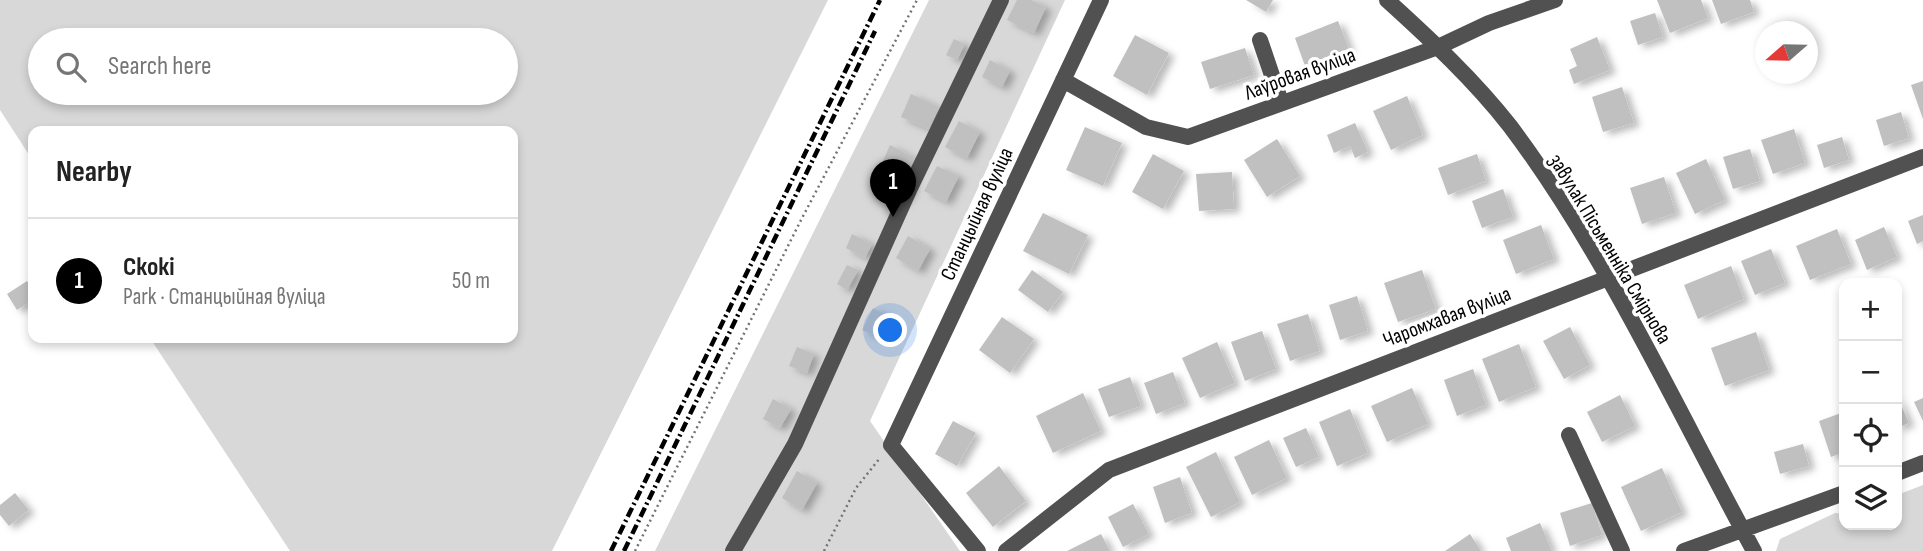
<!DOCTYPE html>
<meta charset="utf-8">
<style>
:root{--surface:#fff;--page:#f6f6f6;--text:#222;--muted:#767676;--line:#e0e0e0;--accent:#000}
body{margin:0;font-family:"Sofia Sans Condensed",sans-serif;background:var(--page);color:var(--text)}
.controls{position:absolute;right:21px;bottom:21px;display:grid;overflow:hidden;border-radius:14px;box-shadow:0 4px 10px #0003}
.controls button{width:63px;height:63px;display:grid;place-items:center;padding:0;border:0;border-bottom:2px solid var(--line);background:var(--surface);color:var(--text);font:35px sans-serif}
.compass{position:absolute;left:1755px;top:21px;width:63px;height:63px;border-radius:50%;background:var(--surface);box-shadow:0 4px 10px #0003;rotate:250deg}
.you{position:absolute;left:891px;top:331px;width:24px;height:24px;margin:-18px;border:5px solid #fff;border-radius:50%;background:#1a73e8;box-shadow:0 0 0 10px #1a73e833}
.badge{display:grid;place-items:center;width:46px;height:46px;border-radius:50%;background:var(--accent);color:#fff;font-size:23px;font-weight:700}
.pin{position:absolute;translate:-50% -58px;filter:drop-shadow(0 2px 4px #0008)}
.pin::after{content:'';position:absolute;top:37px;width:24px;height:21px;background:inherit;clip-path:polygon(0 0,100% 0,50% 100%)}
.list{margin:0;padding:0;list-style:none}
h2{display:flex;justify-content:space-between;align-items:center;height:91px;margin:0;padding:0 28px;font-size:30px}
h2 small{font-size:23px;font-weight:400;color:var(--muted)}
.list li{display:grid;grid-template-columns:46px 1fr auto;gap:21px;align-items:center;box-sizing:border-box;height:126px;padding:0 28px;border-top:2px solid var(--line)}
.list b{display:block;font-size:26px;white-space:nowrap}
.list p{margin:0;font-size:23px;white-space:nowrap;color:var(--muted)}
.list em{font-size:23px;font-style:normal;color:var(--muted)}
.icon{flex:none;width:38px;height:38px;fill:none;stroke:currentColor;stroke-width:2;stroke-linecap:round;stroke-linejoin:round}
.map{position:relative;flex:none;width:1923px;height:551px;overflow:hidden}
.search{position:absolute;background:var(--surface);box-shadow:0 4px 10px #0003;left:28px;top:28px;width:490px;height:77px;display:flex;align-items:center;gap:18px;box-sizing:border-box;padding:0 24px;border-radius:38px;color:var(--muted);font-size:26px}
.panel{position:absolute;background:var(--surface);box-shadow:0 4px 10px #0003;left:28px;top:126px;width:490px;height:217px;border-radius:14px}
.map>svg:first-child{display:block}
.green{fill:#d8d8d8;fill-rule:evenodd}
.building{fill:#c0c0c0;filter:url(#shadow)}
.lines{fill:none;stroke-linecap:round;stroke-linejoin:round}
.path{stroke:#737373;stroke-width:2.5;stroke-dasharray:2 3.5;stroke-linecap:butt}
.minor{stroke:#515151;stroke-width:16}
.rail{stroke:#000;stroke-width:4.5;stroke-dasharray:10 3.5 2 3.5;stroke-linecap:butt}
.labels{text-anchor:middle;dominant-baseline:central;stroke-width:7;stroke-linejoin:round;paint-order:stroke}
.street-label{font-size:21px;fill:#000;stroke:#fff}
</style>
<div class="map">
<svg width="1923" height="551" viewBox="0 0 1923 551">
<defs>
<filter id="shadow"><feDropShadow dx="6" dy="3.5" stdDeviation="3.5" flood-color="#0004"/></filter>
</defs>
<rect width="100%" height="100%" fill="#fff"/>
<!-- green -->
<path class="green" d="M0 0H828L552 551H290L150 338H513V131H33V161L0 110ZM506 40V93H40V40Z
M929 0H1065L870 421 960 551H655Z
M1923 485V551H1776L1780 539 1835 513 1844 514V525H1897V495Z"/>
<!-- building -->
<path class="building" d="M1017 0H1031L1046 7 1034 33 1007 20Z
M1246 0H1273L1266 12Z
M1657 0H1701L1708 18 1670 33Z
M1712 0H1750L1754 12 1721 24Z
M1655 13 1663 37 1638 45 1630 21Z
M1338 21 1349 49 1305 66 1295 38Z
M1135 35 1169 53 1147 95 1113 76Z
M1597 37 1610 70 1574 84 1569 70 1577 66 1570 49Z
M954 39 965 44 957 60 946 55Z
M1245 48 1254 75 1210 89 1201 62Z
M990 60 1010 71 1002 87 982 77Z
M1923 81V119L1911 85Z
M1622 87 1634 123 1603 132 1592 97Z
M911 94 939 107 929 129 901 117Z
M1407 96 1423 135 1391 150 1373 111Z
M1901 112 1909 138 1884 146 1876 120Z
M959 121 980 132 967 158 945 147Z
M1355 123 1368 152 1355 158 1350 146 1334 153 1327 135Z
M1085 127 1122 143 1103 186 1066 170Z
M1794 129 1805 163 1773 174 1761 140Z
M1842 137 1849 160 1824 168 1817 145Z
M1277 139 1300 176 1267 197 1244 160Z
M890 145 915 158 907 175 882 163Z
M1750 149 1760 181 1733 189 1723 157Z
M1153 154 1184 171 1163 209 1132 192Z
M1477 154 1486 181 1448 195 1438 168Z
M1706 159 1725 200 1695 214 1676 173Z
M937 166 959 176 946 202 924 191Z
M1232 172 1234 209 1199 211 1196 174Z
M1664 177 1676 213 1642 224 1630 188Z
M1503 189 1513 217 1482 228 1472 201Z
M1043 213 1088 235 1069 274 1023 251Z
M1923 215V241L1917 244 1908 221Z
M1541 225 1554 259 1516 274 1503 240Z
M1884 227 1897 257 1867 270 1855 240Z
M1837 229 1851 264 1810 280 1796 246Z
M852 234 872 244 865 258 846 248Z
M908 236 930 249 918 271 896 258Z
M1771 249 1785 283 1755 295 1741 261Z
M847 265 858 270 847 290 837 284Z
M1731 266 1744 299 1698 319 1684 285Z
M1032 270 1063 292 1048 312 1018 290Z
M1422 270 1436 309 1398 322 1384 283Z
M27 281 33 290V300L17 310 7 294Z
M1357 296 1368 331 1340 340 1329 305Z
M873 308 890 316 880 338 862 330Z
M1308 314 1320 351 1290 361 1277 324Z
M1002 317 1034 339 1010 373 979 350Z
M1570 327 1590 365 1564 379 1543 341Z
M1262 331 1276 369 1245 381 1231 342Z
M1756 332 1769 370 1725 386 1711 348Z
M1217 342 1235 383 1200 398 1182 358Z
M1519 344 1536 387 1499 402 1482 359Z
M797 347 814 354 807 373 789 366Z
M1473 369 1486 405 1457 416 1444 380Z
M1173 372 1185 403 1156 414 1144 383Z
M1130 377 1141 406 1109 417 1098 389Z
M1412 388 1428 424 1387 442 1371 406Z
M1083 393 1101 431 1053 453 1036 416Z
M1620 395 1635 426 1602 442 1587 412Z
M1897 396 1909 423 1897 428Z
M1923 398V421L1914 402Z
M773 399 791 409 780 428 763 419Z
M1350 409 1368 453 1337 466 1319 422Z
M1844 412V452L1831 457 1819 421Z
M953 421 976 433 957 466 935 454Z
M1306 428 1319 457 1296 467 1283 438Z
M1269 440 1287 478 1252 495 1234 457Z
M1803 444 1809 466 1780 474 1774 452Z
M1216 452 1240 502 1211 517 1186 467Z
M999 466 1026 501 993 527 966 493Z
M1662 468 1682 512 1641 531 1621 487Z
M797 471 817 483 802 510 782 498Z
M1180 477 1192 513 1165 523 1153 487Z
M15 493 29 510 9 526 0 515V505Z
M1592 503 1602 535 1570 546 1560 513Z
M1133 504 1149 534 1123 547 1108 517Z
M1540 523 1552 551H1511L1506 538Z
M1101 534 1110 551H1067Z
M1470 534 1481 551H1445Z"/>
<g class="lines">
<!-- path -->
<path class="path" d="M635 551 801 220 917 0
M824 551 856 488 880 458"/>
<!-- minor -->
<path class="minor" d="M1387 0C1430 39 1474 80 1510 126 1605 252 1678 412 1754 551
M1260 40 1281 102
M1063 80 1146 127 1188 137 1438 47 1489 23 1555 0
M1569 435 1622 551
M1897 473 1923 463
M733 551 795 444 910 188 1001 0
M978 551 891 445 1101 0
M1006 551 1109 470 1923 157
M1684 551 1844 493"/>
<!-- rail -->
<path class="rail" d="M611 551 880 0
M624 551 875 31"/>
</g>
<g class="labels">
<!-- street labels -->
<g class="street-label">
<text transform="translate(1300 74) rotate(-20)">Лаўровая вуліца</text>
<text transform="translate(977 214) rotate(-65)">Станцыйная вуліца</text>
<text transform="translate(1610 249) rotate(59)">завулак Пісьменніка Смірнова</text>
<text transform="translate(1447 317) rotate(-21)">Чаромхавая вуліца</text>
</g>
</g>
</svg>
<div class="controls">
<button>+</button>
<button>−</button>
<button><svg class="icon" aria-label="locate" viewBox="0 0 24 24"><circle cx="12" cy="12" r="6"/><path d="M12 2v4M12 18v4M2 12h4M18 12h4"/></svg></button>
<button><svg class="icon" aria-label="layers" viewBox="0 0 24 24"><path d="M12 4l9 5-9 5-9-5zM3 14l9 5 9-5"/></svg></button>
</div>
<svg class="compass" viewBox="-18 -18 36 36"><path d="M0-13l5 13h-10z" fill="#e53935"/><path d="M0 13l5-13h-10z" fill="#767676"/></svg>
<div class="you"></div>
<div class="pin badge" style="left:893px;top:217px">1</div>
<div class="search"><svg class="icon" aria-label="search" viewBox="0 0 24 24"><circle cx="10" cy="10" r="6"/><path d="M15 15l6 6"/></svg>Search here</div>
<section class="panel">
<h2>Nearby<small></small></h2>
<ul class="list">
<li><span class="badge">1</span><div><b>Скокі</b><p>Park · Станцыйная вуліца</p></div><em>50 m</em></li>
</ul>
</section>
</div>
